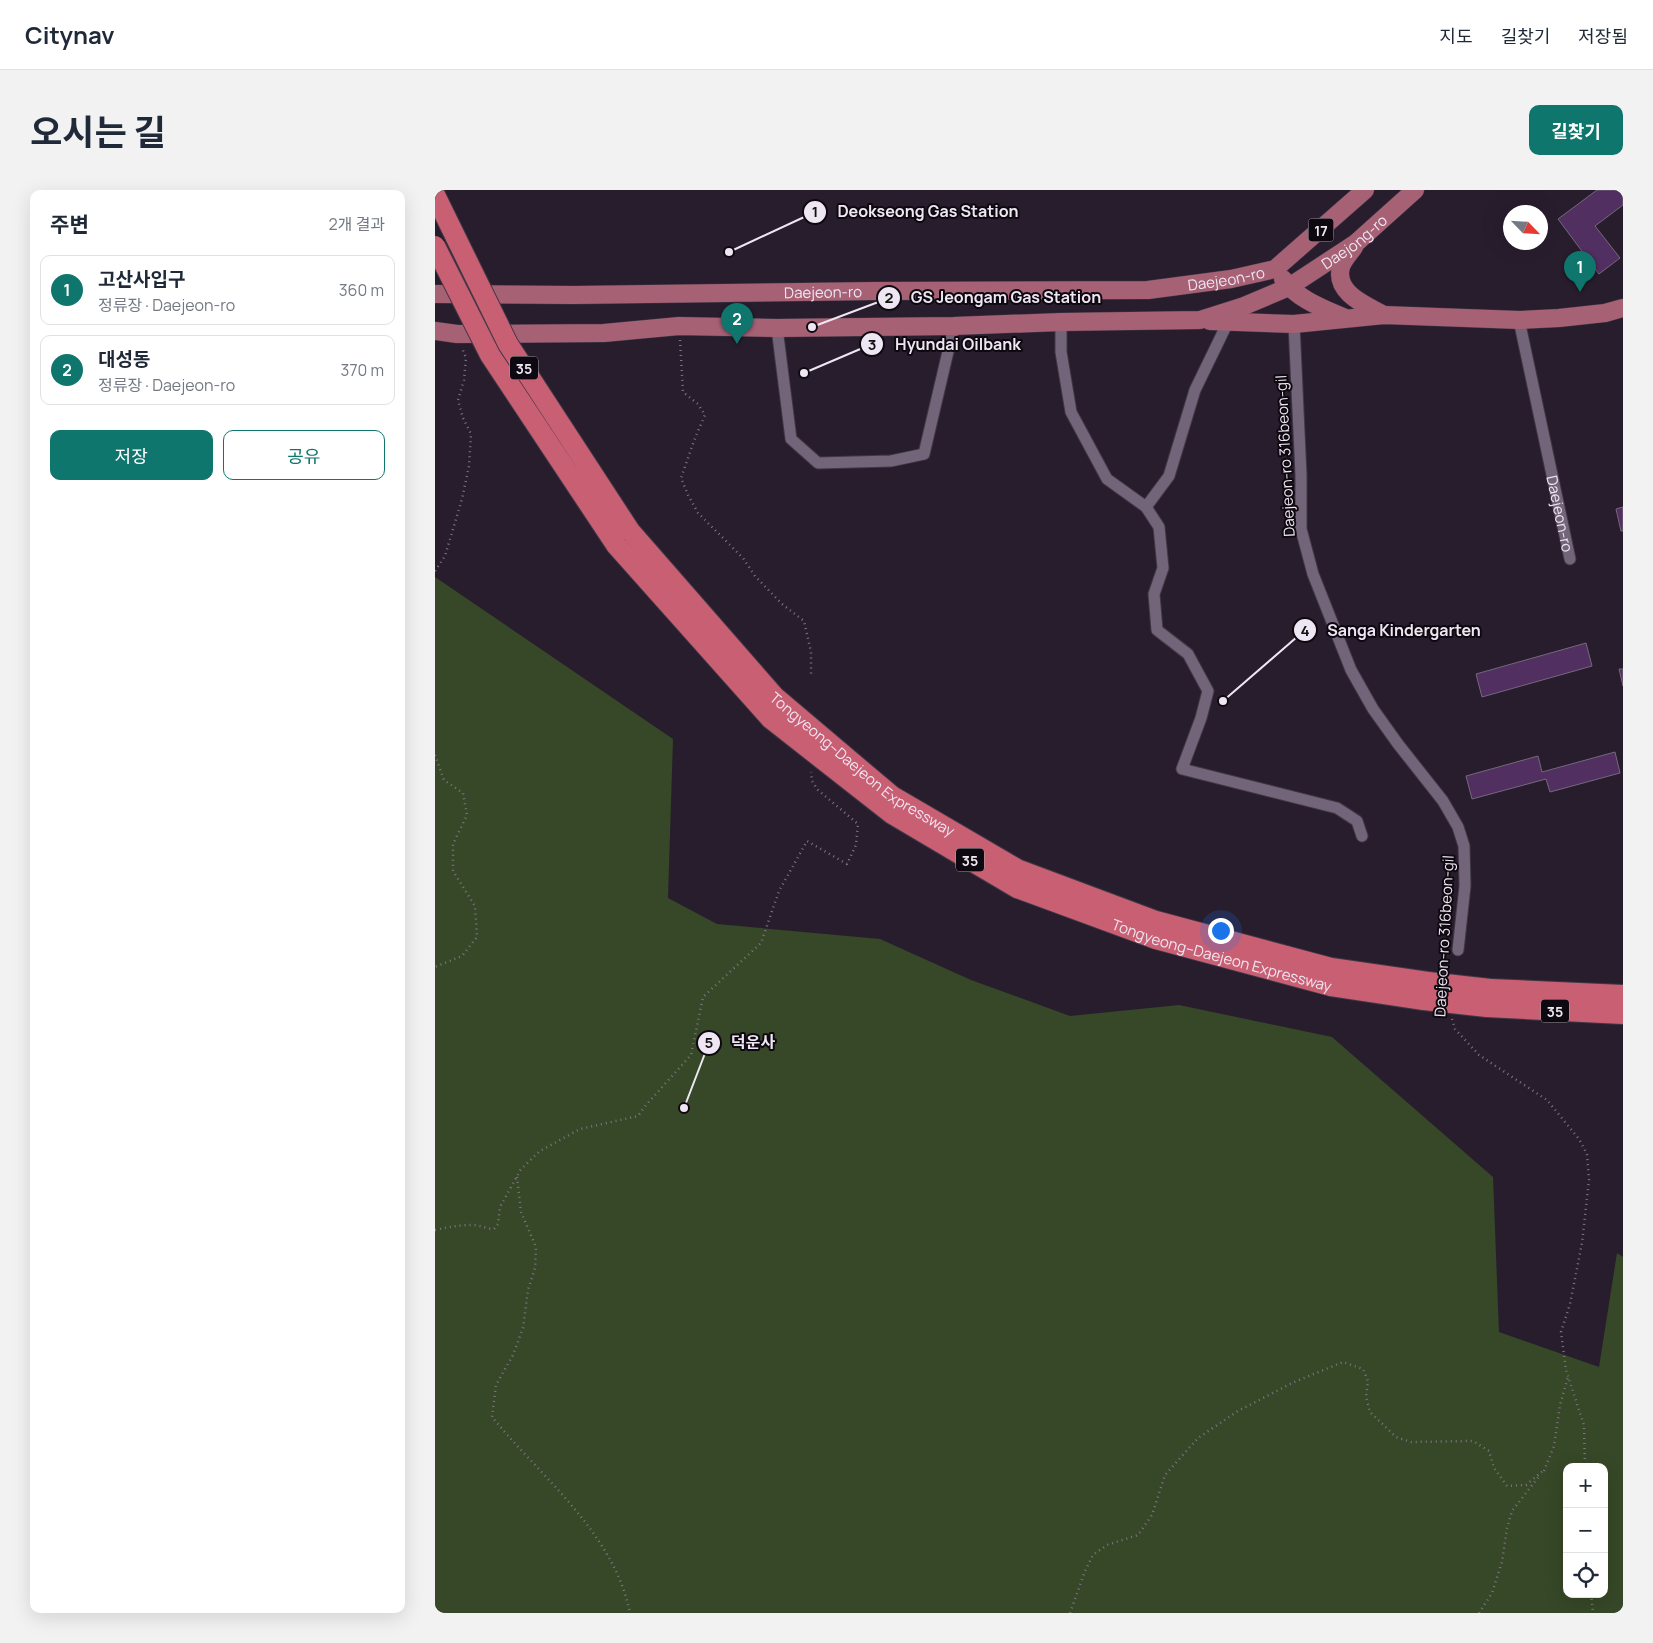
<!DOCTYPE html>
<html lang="ko">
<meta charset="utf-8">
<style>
:root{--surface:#fff;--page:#f2f2f3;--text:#1f2937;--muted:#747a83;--line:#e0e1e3;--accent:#0f766e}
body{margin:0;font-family:Manrope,"Noto Sans KR",sans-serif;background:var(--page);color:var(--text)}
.controls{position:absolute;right:15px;bottom:15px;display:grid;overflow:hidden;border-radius:10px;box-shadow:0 5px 20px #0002}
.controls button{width:45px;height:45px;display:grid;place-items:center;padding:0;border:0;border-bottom:1px solid var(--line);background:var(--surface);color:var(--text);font:25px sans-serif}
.compass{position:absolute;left:1068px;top:15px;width:45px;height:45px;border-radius:50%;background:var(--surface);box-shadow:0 5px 20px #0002;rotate:115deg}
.you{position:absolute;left:785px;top:740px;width:18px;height:18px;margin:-12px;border:4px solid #fff;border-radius:50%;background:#1a73e8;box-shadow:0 0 0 8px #1a73e833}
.badge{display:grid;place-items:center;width:32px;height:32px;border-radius:50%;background:var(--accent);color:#fff;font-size:16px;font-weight:700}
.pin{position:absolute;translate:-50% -41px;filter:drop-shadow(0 1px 2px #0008)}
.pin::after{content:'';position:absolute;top:26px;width:18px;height:15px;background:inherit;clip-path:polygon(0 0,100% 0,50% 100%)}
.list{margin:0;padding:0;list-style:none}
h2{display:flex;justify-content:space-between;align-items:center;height:65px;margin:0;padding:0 20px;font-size:21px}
h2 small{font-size:16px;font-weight:400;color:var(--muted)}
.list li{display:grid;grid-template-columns:32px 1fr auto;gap:15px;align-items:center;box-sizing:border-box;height:70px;margin:0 10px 10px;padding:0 10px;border:1px solid var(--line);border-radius:10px}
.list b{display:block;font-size:19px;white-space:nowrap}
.list p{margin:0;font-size:16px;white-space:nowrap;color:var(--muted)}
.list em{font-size:16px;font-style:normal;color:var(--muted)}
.actions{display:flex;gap:10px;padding:15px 20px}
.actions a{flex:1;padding:11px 0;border:1px solid var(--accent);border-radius:10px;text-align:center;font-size:18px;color:var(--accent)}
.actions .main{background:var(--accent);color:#fff}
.icon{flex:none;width:28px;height:28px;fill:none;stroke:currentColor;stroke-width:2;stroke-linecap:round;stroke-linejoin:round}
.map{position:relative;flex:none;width:1188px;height:1423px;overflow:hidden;border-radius:10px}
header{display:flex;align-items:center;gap:30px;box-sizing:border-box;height:70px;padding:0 25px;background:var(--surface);border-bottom:1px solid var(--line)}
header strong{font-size:24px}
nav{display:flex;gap:28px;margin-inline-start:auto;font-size:18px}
.intro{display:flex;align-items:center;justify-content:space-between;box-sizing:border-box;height:120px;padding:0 30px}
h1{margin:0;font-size:35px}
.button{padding:12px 22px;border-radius:10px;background:var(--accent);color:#fff;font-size:18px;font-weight:700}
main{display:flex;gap:30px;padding:0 30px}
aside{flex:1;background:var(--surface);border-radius:10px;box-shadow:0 5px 20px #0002}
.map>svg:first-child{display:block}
.green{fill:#364827;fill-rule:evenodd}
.building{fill:#512f61;stroke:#75687c}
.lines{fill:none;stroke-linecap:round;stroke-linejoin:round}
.street-casing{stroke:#413846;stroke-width:13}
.primary-casing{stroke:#413846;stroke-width:19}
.highway-casing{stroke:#413846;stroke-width:22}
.path{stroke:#7e7483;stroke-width:2.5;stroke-dasharray:1 4;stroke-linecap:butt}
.street{stroke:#726579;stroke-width:11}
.primary{stroke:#a66175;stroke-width:18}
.highway{stroke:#c95f73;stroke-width:20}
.highway-bridge-casing{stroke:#413846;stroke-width:22;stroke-linecap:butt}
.highway-bridge{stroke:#c95f73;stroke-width:20}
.labels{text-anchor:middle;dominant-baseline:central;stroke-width:4;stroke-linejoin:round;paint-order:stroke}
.shield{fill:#0e0910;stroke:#aba4ae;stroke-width:1}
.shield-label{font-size:14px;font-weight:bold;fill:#eee6f2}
.street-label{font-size:15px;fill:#eee6f2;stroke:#0e0910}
.leader{fill:none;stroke:#eee6f2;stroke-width:2}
.callout-dot{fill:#eee6f2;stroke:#0e0910;stroke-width:2}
.mark-label{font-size:15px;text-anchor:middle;font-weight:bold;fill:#111}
.callout-label{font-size:16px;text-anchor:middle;font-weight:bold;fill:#eee6f2;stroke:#0e0910;stroke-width:4;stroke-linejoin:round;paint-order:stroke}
</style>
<header>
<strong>Citynav</strong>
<nav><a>지도</a><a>길찾기</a><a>저장됨</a></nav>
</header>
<div class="intro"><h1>오시는 길</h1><a class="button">길찾기</a></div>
<main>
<aside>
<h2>주변<small>2개 결과</small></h2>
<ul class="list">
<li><span class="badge">1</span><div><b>고산사입구</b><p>정류장 · Daejeon-ro</p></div><em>360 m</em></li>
<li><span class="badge">2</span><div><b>대성동</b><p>정류장 · Daejeon-ro</p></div><em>370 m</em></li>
</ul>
<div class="actions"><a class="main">저장</a><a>공유</a></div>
</aside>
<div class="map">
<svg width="1188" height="1423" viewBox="0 0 1188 1423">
<rect width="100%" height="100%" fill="#281d2d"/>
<!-- green -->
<path class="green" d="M0 387 238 549 233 708 282 734 445 749 536 790 635 826 744 815 897 847 1058 987 1064 1142 1164 1177 1182 1063 1188 1067V1423H0ZM1132 1277H1169V1404H1132Z"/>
<!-- building -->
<path class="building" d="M1162 0H1188V15L1160 36 1185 68 1164 84 1123 29Z
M1188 317V341H1186L1181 319Z
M1151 453 1157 476 1047 507 1041 484Z
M1184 479H1188V496Z
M1180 562 1185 583 1115 602 1111 589 1037 609 1031 586 1103 566 1107 582Z"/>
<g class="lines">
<defs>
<g id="street">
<path id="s1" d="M1084 130 1135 369"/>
<path d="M626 132V162L636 222 672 289 711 317 724 337 728 378 719 404 722 440 753 464 773 501 766 528 747 579 902 618 922 631 927 646"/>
<path d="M859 134 866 285V339L878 384 916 480 938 519 963 554 1008 611 1023 637 1029 656 1030 696 1023 760"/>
<path d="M342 138 356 249 383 273 456 271 489 264 519 136"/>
<path d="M711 317 734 286 760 200 793 132"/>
</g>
<g id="primary">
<path d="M919 57C915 63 908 70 906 77 899 103 931 115 949 125"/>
<path d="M848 89C862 109 887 118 910 128"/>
<path id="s2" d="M0 104 138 105 441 101 713 100 796 89 840 79 930 0"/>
<path d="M775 131 859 134 949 125 1084 130 1124 128 1170 123 1188 118"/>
<path id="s3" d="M0 141 22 144 169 143 244 136 342 138 519 136 626 132 765 130 809 116 854 97 921 53 980 0"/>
</g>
<g id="highway">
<path id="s4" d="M195 341 340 507 457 606 582 679 721 731 896 778 993 792"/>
<path id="s5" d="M181 355 336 529 457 624 582 698 721 749 896 796 989 810"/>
<path d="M1055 799 1188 805"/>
<path d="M1052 817 1188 824"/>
</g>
</defs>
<!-- street casing -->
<use href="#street" class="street-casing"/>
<!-- primary casing -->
<use href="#primary" class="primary-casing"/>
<!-- highway casing -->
<use href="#highway" class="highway-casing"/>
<!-- path -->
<path class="path" d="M245 150 248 202 263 214 270 225 260 248 246 288 253 305 263 323 308 368 320 386 347 414 369 431 376 462V486
M0 381 10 366 27 309 34 276 36 244 28 228 23 210 29 190 31 168 27 158
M0 565 9 590 28 603 32 625 18 654V681L40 716 42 747 27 766 0 777
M1017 829 1020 839 1044 865 1112 910 1144 949 1152 964 1154 990 1147 1053 1135 1114 1126 1142 1131 1180 1149 1235 1150 1277
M82 987 86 1022 101 1057 100 1078 93 1100 88 1138 78 1165 61 1195 57 1227C106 1287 179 1343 195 1423
M0 1040C13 1037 25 1035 38 1035 45 1035 52 1039 59 1039L63 1034 65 1017 86 979 105 961 145 939 203 926 211 915 256 865 268 807 326 753 344 701 372 651 412 674 421 655 423 634 383 600 377 591 376 582
M1109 1281 1119 1256 1125 1215 1133 1187
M1156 1404 1158 1423
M635 1423 650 1381 658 1365 672 1355 703 1345 717 1325 730 1285 763 1248 803 1221 857 1193 908 1172 928 1179 933 1191 931 1207 935 1222 961 1247 976 1252 1038 1251 1054 1261 1059 1278 1072 1296 1091 1295 1109 1280
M1044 1423 1057 1403 1067 1372 1072 1338 1077 1321 1105 1285"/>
<!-- street -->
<use href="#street" class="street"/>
<!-- primary -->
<use href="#primary" class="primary"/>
<!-- highway -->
<use href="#highway" class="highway"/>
<defs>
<path id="highway-bridge" d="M0 5 73 154 195 341
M0 56 55 165 181 355
M993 792 1055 799
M989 810 1052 817"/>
</defs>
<!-- highway-bridge casing -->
<use href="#highway-bridge" class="highway-bridge-casing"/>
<!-- highway-bridge -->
<use href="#highway-bridge" class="highway-bridge"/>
</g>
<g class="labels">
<!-- shield labels -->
<g class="shield">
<rect x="873.5" y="28.5" width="25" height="23" rx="4"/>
<rect x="75" y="166.5" width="28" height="23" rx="4"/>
<rect x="521" y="658.5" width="28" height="23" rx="4"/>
<rect x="1106" y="809.5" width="28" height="23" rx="4"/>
</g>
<g class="shield-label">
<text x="886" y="40">17</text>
<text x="89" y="178">35</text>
<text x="535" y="670">35</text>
<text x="1120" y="821">35</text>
</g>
<!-- street labels -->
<g class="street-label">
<text stroke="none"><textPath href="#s3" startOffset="940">Daejong-ro</textPath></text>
<text stroke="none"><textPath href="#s2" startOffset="792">Daejeon-ro</textPath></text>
<text stroke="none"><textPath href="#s2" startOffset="388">Daejeon-ro</textPath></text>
<text transform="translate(850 266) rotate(-93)">Daejeon-ro 316beon-gil</text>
<text stroke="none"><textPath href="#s1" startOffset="198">Daejeon-ro</textPath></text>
<text stroke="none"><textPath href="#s4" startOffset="331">Tongyeong–Daejeon Expressway</textPath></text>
<text transform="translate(1009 746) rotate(-87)">Daejeon-ro 316beon-gil</text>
<text stroke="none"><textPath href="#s5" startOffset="748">Tongyeong–Daejeon Expressway</textPath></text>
</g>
</g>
<!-- callouts -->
<path class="leader" d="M294 62L380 22M377 137L454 108M369 183L437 154M788 511L870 440M249 918L274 853"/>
<g class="callout-dot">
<circle cx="294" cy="62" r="5"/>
<circle cx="377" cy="137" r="5"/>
<circle cx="369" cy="183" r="5"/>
<circle cx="788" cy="511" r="5"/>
<circle cx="249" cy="918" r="5"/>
<circle cx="380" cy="22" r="12"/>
<circle cx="454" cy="108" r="12"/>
<circle cx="437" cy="154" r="12"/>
<circle cx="870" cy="440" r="12"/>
<circle cx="274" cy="853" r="12"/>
</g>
<g class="mark-label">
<text x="380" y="27">1</text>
<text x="454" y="113">2</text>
<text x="437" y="160">3</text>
<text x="870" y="446">4</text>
<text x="274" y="858">5</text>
</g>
<g class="callout-label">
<text x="493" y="27">Deokseong Gas Station</text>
<text x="571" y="113">GS Jeongam Gas Station</text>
<text x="523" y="160">Hyundai Oilbank</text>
<text x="969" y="446">Sanga Kindergarten</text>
<text x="318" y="858">덕운사</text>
</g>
</svg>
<div class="controls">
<button>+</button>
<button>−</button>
<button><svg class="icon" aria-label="locate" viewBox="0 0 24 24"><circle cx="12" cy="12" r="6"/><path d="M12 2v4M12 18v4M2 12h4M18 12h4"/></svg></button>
</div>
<svg class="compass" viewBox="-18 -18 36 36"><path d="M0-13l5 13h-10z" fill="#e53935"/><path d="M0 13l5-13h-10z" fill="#747a83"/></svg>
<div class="you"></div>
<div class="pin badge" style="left:1145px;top:102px">1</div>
<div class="pin badge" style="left:302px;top:154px">2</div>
</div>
</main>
